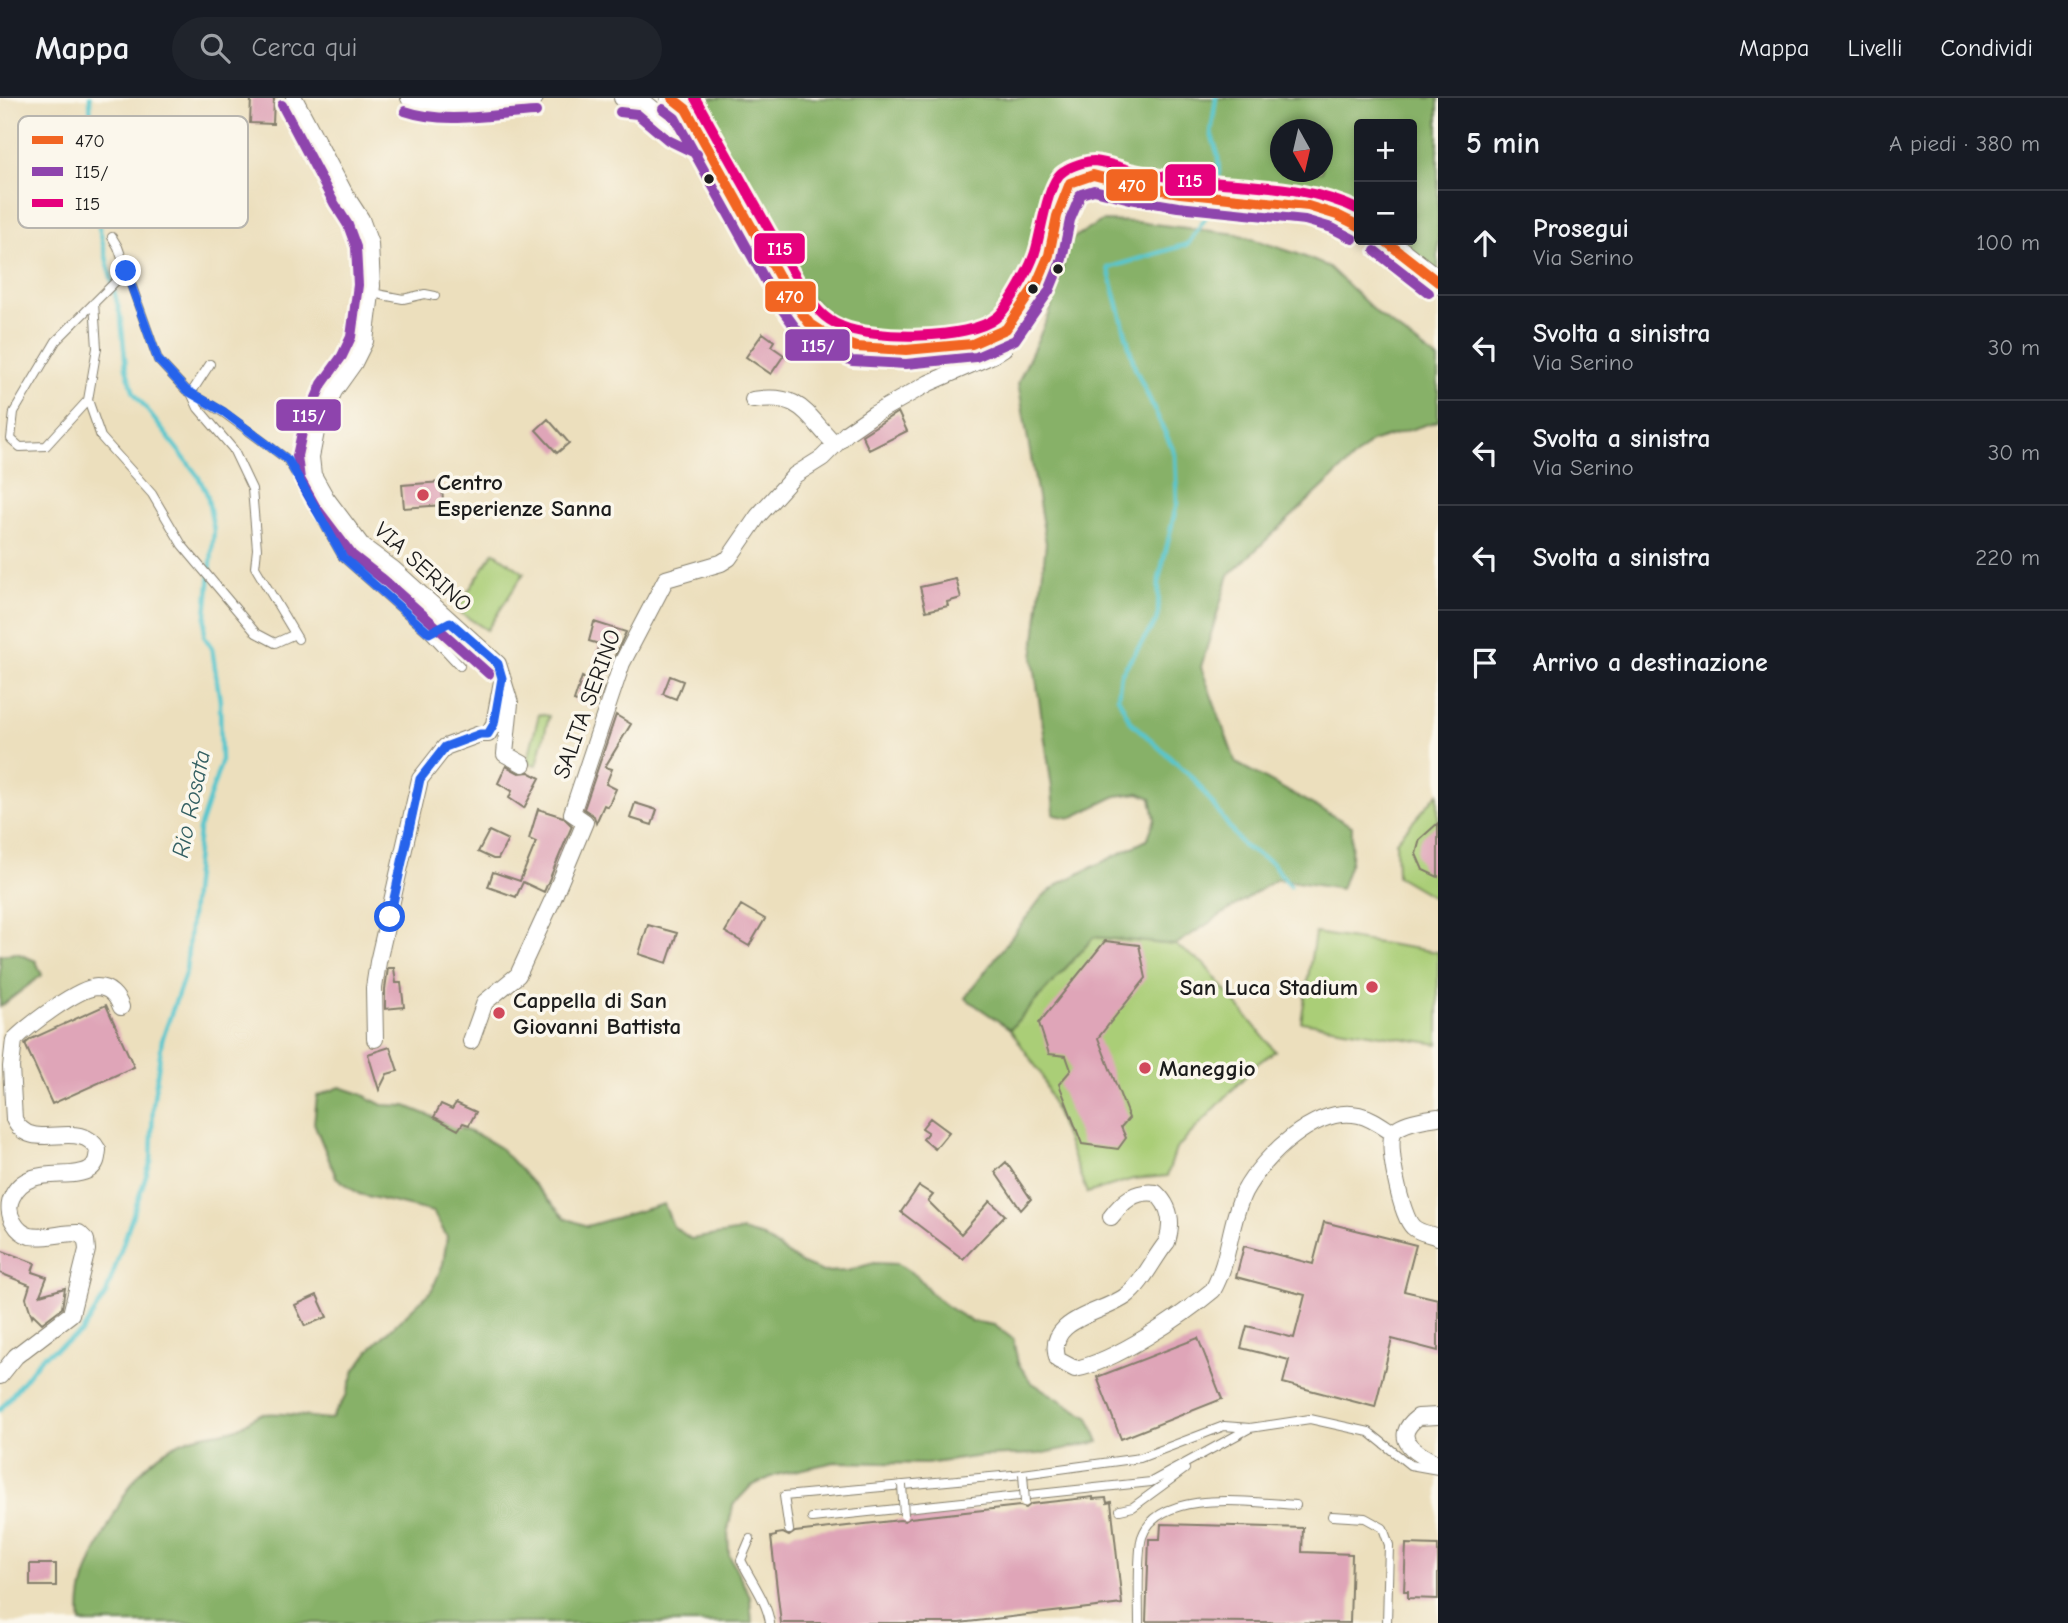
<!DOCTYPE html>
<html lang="it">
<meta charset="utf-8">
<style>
:root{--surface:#171b24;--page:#20242c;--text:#f1f3f6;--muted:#9ea1a6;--line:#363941}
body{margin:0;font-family:"Comic Neue",sans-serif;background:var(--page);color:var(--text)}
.controls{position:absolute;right:21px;top:21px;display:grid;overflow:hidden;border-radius:7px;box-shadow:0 4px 10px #0003}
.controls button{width:63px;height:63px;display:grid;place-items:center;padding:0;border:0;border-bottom:2px solid var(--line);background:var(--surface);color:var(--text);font:35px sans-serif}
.compass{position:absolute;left:1270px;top:21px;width:63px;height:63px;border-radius:50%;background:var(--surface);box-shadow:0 4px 10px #0003;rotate:172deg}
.stop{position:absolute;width:21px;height:21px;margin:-16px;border:5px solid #2563eb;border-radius:50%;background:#fff}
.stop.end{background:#2563eb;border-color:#fff;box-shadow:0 2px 7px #0008}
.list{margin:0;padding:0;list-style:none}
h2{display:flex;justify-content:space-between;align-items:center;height:91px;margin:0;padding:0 28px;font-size:30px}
h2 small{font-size:23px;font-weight:400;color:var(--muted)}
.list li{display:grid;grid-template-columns:46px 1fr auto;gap:21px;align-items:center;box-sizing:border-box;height:105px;padding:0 28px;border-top:2px solid var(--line)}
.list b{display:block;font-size:26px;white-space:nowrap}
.list p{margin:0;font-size:23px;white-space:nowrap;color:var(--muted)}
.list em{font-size:23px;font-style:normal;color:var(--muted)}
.icon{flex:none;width:38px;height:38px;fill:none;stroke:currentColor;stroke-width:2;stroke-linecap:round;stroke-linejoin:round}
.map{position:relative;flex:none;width:1438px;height:1525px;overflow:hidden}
header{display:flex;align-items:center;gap:42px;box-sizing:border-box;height:98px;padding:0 35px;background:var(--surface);border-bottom:2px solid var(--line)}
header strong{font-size:33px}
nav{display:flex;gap:38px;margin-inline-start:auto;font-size:24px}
.search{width:490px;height:63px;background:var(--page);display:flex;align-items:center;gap:18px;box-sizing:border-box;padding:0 24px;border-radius:38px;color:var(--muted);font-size:26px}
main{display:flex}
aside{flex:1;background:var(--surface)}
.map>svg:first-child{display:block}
.green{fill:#aace77;stroke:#63754a;stroke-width:2}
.forest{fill:#87b168;stroke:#526642;stroke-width:2;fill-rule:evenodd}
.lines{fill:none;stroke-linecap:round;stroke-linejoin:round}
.stream{stroke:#58c6cd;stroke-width:4.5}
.building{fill:#dfa5b8}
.lane-casing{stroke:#847e6c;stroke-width:10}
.street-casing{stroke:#847e6c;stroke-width:18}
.secondary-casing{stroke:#847e6c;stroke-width:25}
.lane{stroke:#fff;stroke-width:8}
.street{stroke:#fff;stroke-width:16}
.secondary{stroke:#fff;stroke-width:23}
.lane-bridge-casing{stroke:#847e6c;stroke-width:10;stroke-linecap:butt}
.lane-bridge{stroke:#fff;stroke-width:8}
.bus-1-casing{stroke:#fbf7ec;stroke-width:16}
.bus-2-casing{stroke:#fbf7ec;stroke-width:16}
.bus-3-casing{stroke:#fbf7ec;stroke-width:16}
.bus-1{stroke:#f26522;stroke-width:10}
.bus-2{stroke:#8e44ad;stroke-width:10}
.bus-3{stroke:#e5007d;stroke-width:10}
.route{stroke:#2563eb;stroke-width:9}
.bus-dot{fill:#1c1c1c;stroke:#fbf7ec;stroke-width:2.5}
.poi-dot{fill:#d1495b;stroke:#fbf7ec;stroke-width:2.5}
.labels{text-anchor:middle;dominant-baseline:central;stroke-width:7;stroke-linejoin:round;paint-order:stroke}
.poi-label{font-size:23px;font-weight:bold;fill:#1c1c1c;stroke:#fbf7ec;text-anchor:start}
.street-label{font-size:23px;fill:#1c1c1c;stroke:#fbf7ec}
.water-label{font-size:24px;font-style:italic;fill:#346063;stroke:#fbf7ec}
.key{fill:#fbf7ec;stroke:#b8b5ae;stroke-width:2}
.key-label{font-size:19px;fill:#1c1c1c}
.line-badge{stroke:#fbf7ec;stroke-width:2.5}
.badge-label{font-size:19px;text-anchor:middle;font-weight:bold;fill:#fff}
</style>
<header>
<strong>Mappa</strong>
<div class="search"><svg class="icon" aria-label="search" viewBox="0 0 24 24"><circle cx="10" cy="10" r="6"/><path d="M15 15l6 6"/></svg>Cerca qui</div>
<nav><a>Mappa</a><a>Livelli</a><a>Condividi</a></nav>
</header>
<main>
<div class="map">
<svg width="1438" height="1525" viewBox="0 0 1438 1525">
<rect width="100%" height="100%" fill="#fbf7ec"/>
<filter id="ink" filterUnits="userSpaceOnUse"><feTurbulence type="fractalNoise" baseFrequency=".0143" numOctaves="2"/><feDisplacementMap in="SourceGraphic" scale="14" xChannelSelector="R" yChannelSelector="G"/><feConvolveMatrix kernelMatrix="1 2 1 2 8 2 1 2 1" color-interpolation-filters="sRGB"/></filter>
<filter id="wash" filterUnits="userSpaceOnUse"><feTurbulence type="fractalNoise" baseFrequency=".00686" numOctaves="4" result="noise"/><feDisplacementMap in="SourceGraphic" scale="28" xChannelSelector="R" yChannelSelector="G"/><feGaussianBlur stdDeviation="1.57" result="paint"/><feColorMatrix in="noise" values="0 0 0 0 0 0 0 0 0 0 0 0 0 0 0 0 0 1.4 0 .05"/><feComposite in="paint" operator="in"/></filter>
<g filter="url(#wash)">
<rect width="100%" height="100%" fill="#ecdfbd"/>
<!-- green -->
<path class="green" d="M494 454 524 475 487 532 456 512Z
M539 616 549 618 537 667 527 665Z
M1438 695V802L1397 778 1396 743Z
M1315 835 1438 854V946L1301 924Z
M1094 839 1175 847 1204 866 1275 953 1258 965 1176 1051 1167 1078 1133 1081 1087 1095 1041 976 1010 931Z"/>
<!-- forest -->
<path class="forest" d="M683 0H1438V179L1399 142H1412V26H1359V118L1173 83 1081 69 1071 72 1056 85 1033 160 1010 202 991 227 971 236 922 241 859 239 832 221 788 176ZM1280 32H1322V74H1280Z
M1102 123 1137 124 1237 136 1298 156 1329 169 1379 217 1438 262V323L1371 344 1229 477 1201 569 1236 665 1352 728 1351 763 1341 791 1277 781 1175 847 1094 839 1010 931 965 900 1042 799 1062 784 1147 742 1155 721 1151 700 1139 695 1116 698 1071 720 1054 717 1052 690 1033 560 1046 445 1018 285 1049 217 1070 142Z
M17 855 36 863 42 877 0 909V857Z
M340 989 361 996 382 1007 406 1008 480 1038 500 1050 565 1120 587 1128 664 1106 673 1128 691 1141 741 1133 763 1139 801 1165 823 1174 847 1173 873 1165 898 1166 918 1179 933 1197 951 1211 971 1223 994 1227 1013 1241 1018 1265 1031 1284 1089 1320 1099 1344 1039 1356 982 1358 926 1366 835 1364 776 1377 751 1388 733 1407 728 1432 729 1457 750 1499 752 1525H81C77 1494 89 1466 103 1439 124 1396 140 1359 188 1341 202 1336 219 1335 234 1331 245 1328 252 1318 262 1316 285 1313 308 1320 331 1321L346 1298 355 1272 372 1249 432 1192 443 1166 447 1139 433 1114 359 1096 336 1079 314 1025 317 998Z"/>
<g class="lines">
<!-- stream -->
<path class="stream" d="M1216 92 1219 78 1218 57 1211 35 1216 0
M1214 104 1213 109 1188 146 1108 170 1135 270 1175 356 1177 405 1159 481 1158 520 1121 576 1118 599 1130 623 1195 682 1243 748 1272 765 1290 788
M0 1312 42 1259 81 1235 106 1196 151 1063 153 1007 162 942 186 873 199 731 221 665 220 603 212 550 204 538 214 433 207 396 198 378 134 295 126 270 121 221 93 104 90 0"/>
</g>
<g id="blocks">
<!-- building -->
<path class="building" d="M251 0H274L273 26 250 25Z
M763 235 774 243 771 248 784 257 771 276 746 259Z
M898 314 907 333 869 352 862 337Z
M548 321 569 345 557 355 536 332Z
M442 384 443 407 404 410 402 387Z
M956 481 961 500 947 504 948 508 926 513 920 489Z
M594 524 626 534 607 575 592 570 599 546 589 543Z
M670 578 683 583 676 601 663 596Z
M582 579 603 590 595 610 574 603Z
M616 617 631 626 605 669 612 671 606 686 616 691 608 709 604 707 596 725 594 718 584 711Z
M506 668 519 675 529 674 540 680 524 710 509 700 512 693 498 685Z
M635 705 657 712 652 727 630 720Z
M538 711 563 719 572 728 544 794 523 784 516 799 488 789 493 774 520 783 536 744 529 741Z
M1438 725V779L1423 772 1416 756 1420 741Z
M489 733 508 742 498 761H493L478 754Z
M741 807 765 821 749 848 725 834Z
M648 827 677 835 667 865 639 856Z
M1105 843 1139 847 1146 880 1098 940 1129 1020 1121 1029 1126 1040 1118 1051 1082 1046 1059 986 1071 972 1066 958 1049 956 1039 925Z
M388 870H394L396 885H401L404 909 385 911V891Z
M106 907 134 969 52 1006 25 946 31 941Z
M390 949 398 973 387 976 379 992 368 956Z
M456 1005 476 1014 469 1027 463 1025 458 1032 434 1019 441 1006 452 1011Z
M930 1020 949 1034 935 1051 923 1041 928 1034 922 1030Z
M1006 1064 1031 1101 1021 1112 995 1074Z
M919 1088 933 1097 928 1103 961 1136 990 1103 1005 1117 963 1161 901 1114Z
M1324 1124 1416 1147 1404 1193 1438 1201V1253L1392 1241 1375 1309 1283 1285 1289 1262 1241 1250 1247 1228 1294 1240 1305 1197 1236 1179 1244 1148 1313 1166Z
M0 1152 35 1165 32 1174 47 1179 40 1197 65 1190 62 1210 42 1225 33 1216 32 1219 26 1200 30 1187 0 1175Z
M317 1197 327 1219 305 1228 295 1207Z
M1198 1240 1222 1301 1121 1341 1097 1279Z
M1093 1399V1401L1106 1400 1107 1405 1111 1404 1122 1506 959 1525H781L771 1439 776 1438V1436L783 1435 789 1438 795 1434 900 1422 905 1423 910 1420 1020 1408 1026 1410 1031 1406Z
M1161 1426 1303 1430 1302 1454 1352 1456 1350 1525 1146 1523 1149 1441H1160Z
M1406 1446 1438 1447V1501L1408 1500V1493H1404Z
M30 1466H56V1488H30Z"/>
</g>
</g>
<g filter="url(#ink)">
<use href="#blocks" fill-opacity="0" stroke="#847e6c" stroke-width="2"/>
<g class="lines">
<defs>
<path id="lane" d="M112 139 118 149 158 262 186 292 224 315 288 362 343 459 429 535 460 568
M372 195 403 201 425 196 435 198
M94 205 97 250 88 302 46 348 20 349 11 341 14 314 56 243 126 173
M210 266 191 295 198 310 233 351 252 391 257 451 255 469 298 541
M88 302 101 339 152 396 182 447 256 535 275 545 295 536
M429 535 450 524
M1120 1412 1133 1409 1185 1371
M1332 1418 1365 1420 1383 1430 1389 1447 1387 1525
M812 1420 1151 1384 1250 1330
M789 1432 784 1398 1023 1376 1140 1360 1224 1328 1250 1330 1310 1321 1369 1334 1410 1367 1438 1372
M750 1441 741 1462C751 1483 767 1503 770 1525
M1139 1525C1139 1505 1137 1456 1142 1439 1159 1389 1255 1405 1296 1407"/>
<path id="street" d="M294 0 346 98 361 121 370 146 372 188 365 243 354 265 334 293 316 334 311 359 313 377 326 400 362 448 393 471 498 566 510 605 505 656 523 666
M409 0C433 13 505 0 535 0
M622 0 643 3 676 30 703 44
M753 302C801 294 805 316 835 346
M375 941 374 890 378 864 420 681 445 649 480 636H488L494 626 502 583
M471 943 485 904 518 877 552 803 585 724 572 715 622 565 666 481 721 465 729 460 758 418 795 377 822 360 848 334 874 316 929 285 993 257 1004 250 1006 231
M1438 1019C1428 1020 1397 1025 1393 1035 1387 1049 1401 1118 1413 1129 1419 1135 1430 1136 1438 1139
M1111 1119C1123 1103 1135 1092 1156 1095 1171 1109 1173 1125 1167 1144 1153 1161 1143 1185 1126 1198 1102 1216 1043 1221 1058 1262L1075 1271C1114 1264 1182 1218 1213 1192 1230 1162 1229 1125 1244 1094 1263 1059 1316 1007 1359 1017 1372 1020 1382 1028 1393 1035
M0 1278 16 1258 71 1216 87 1152 86 1142 79 1135C63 1134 47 1141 30 1138 23 1136 18 1132 14 1125 9 1117 8 1107 12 1099 27 1065 70 1084 90 1071 97 1066 97 1060 98 1052 80 1018 31 1058 14 1021L11 969 14 942C28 928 77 890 97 889 109 889 117 898 121 909
M1438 1318 1418 1319C1389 1341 1417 1356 1438 1366"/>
<path id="secondary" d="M672 0 686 11 791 200 809 225 832 240 856 249 906 252 972 246 1006 231 1037 185 1049 157 1057 118 1070 85 1093 77 1132 87 1180 95 1308 108 1337 117 1359 128
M1384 142 1438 184"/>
</defs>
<!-- lane casing -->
<use href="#lane" class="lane-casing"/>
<!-- street casing -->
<use href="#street" class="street-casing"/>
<!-- secondary casing -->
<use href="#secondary" class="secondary-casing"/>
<!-- lane -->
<use href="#lane" class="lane"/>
<!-- street -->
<use href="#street" class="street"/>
<!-- secondary -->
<use href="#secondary" class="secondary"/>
<defs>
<path id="lane-bridge" d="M1023 1376 1025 1404
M902 1387 904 1417"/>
</defs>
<!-- lane-bridge casing -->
<use href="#lane-bridge" class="lane-bridge-casing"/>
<!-- lane-bridge -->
<use href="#lane-bridge" class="lane-bridge"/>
<defs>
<path id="bus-1" d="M672 0 686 11 791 200 809 225 832 240 856 249 906 252 972 246 1006 231 1037 185 1049 157 1057 118 1070 85 1093 77 1132 87 1180 95 1308 108 1337 117 1359 128
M1384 142 1438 184"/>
<path id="bus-2" d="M282 7 334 105 348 127 356 149 358 187 351 239 342 258 322 286 303 330 297 358 300 381 315 408 352 457 384 482 489 576
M663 11 675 20 779 207 800 236 826 252 852 263 906 266 976 259 1015 242 1049 193 1062 161 1070 122 1081 96 1094 92 1130 101 1178 109 1305 122 1332 130 1353 141
M405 13C446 27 493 16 536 14
M620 14 637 16 668 42 697 56
M1375 153 1429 195"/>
<path id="bus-3" d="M695 0 803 192C814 208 823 221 841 228 872 242 969 242 996 220 1008 211 1032 167 1036 151 1041 134 1048 81 1064 73 1071 68 1086 63 1094 63 1106 64 1119 69 1130 72 1147 76 1165 79 1183 81 1242 89 1305 85 1359 112"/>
</defs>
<!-- bus-1 casing -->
<use href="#bus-1" class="bus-1-casing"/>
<!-- bus-2 casing -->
<use href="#bus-2" class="bus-2-casing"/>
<!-- bus-3 casing -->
<use href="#bus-3" class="bus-3-casing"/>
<!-- bus-1 -->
<use href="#bus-1" class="bus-1"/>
<!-- bus-2 -->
<use href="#bus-2" class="bus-2"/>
<!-- bus-3 -->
<use href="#bus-3" class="bus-3"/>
</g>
</g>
<g class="lines" filter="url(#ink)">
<!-- route -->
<path class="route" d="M126 173 158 262 186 292 224 314 288 362 343 459 429 535 450 524 498 566 502 580 494 626 488 636H480L445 649 420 681 390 819"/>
</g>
<!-- markers -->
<g class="bus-dot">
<circle cx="709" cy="81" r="6"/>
<circle cx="1058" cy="171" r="6"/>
<circle cx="1033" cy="191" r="6"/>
</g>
<g class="poi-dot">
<circle cx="423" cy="397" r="7"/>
<circle cx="1372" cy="889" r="7"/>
<circle cx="499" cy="915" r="7"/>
<circle cx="1145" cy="970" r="7"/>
</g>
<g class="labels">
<!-- poi labels -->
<g class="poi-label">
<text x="437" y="384">Centro<tspan x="437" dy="26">Esperienze Sanna</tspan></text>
<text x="1358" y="889" text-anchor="end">San Luca Stadium</text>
<text x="513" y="902">Cappella di San<tspan x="513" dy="26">Giovanni Battista</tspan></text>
<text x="1159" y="970">Maneggio</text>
</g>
<!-- street labels -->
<g class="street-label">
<text transform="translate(423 469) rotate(42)">VIA SERINO</text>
<text transform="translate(587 606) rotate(-70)">SALITA SERINO</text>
</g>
<!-- water labels -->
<g class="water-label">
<text transform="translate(191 706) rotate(-78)">Rio Rosata</text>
</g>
</g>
<!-- legend -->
<rect x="18" y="18" width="230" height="112" rx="10" class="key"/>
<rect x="32" y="38" width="31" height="8" fill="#f26522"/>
<rect x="32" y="69" width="31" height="9" fill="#8e44ad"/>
<rect x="32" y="101" width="31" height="8" fill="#e5007d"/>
<g class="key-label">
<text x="75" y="49">470</text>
<text x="75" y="80">I15/</text>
<text x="75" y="112">I15</text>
</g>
<g class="line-badge">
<rect x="1164" y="65" width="53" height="34" rx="7" fill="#e5007d"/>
<rect x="1105" y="70" width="54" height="34" rx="7" fill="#f26522"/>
<rect x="753" y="134" width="53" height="33" rx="7" fill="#e5007d"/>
<rect x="764" y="182" width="53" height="33" rx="7" fill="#f26522"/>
<rect x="784" y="230" width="67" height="34" rx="7" fill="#8e44ad"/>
<rect x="275" y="300" width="67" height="34" rx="7" fill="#8e44ad"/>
</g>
<g class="badge-label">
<text x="1190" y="89">I15</text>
<text x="1132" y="94">470</text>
<text x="780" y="157">I15</text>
<text x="790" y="205">470</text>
<text x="818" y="254">I15/</text>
<text x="309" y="324">I15/</text>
</g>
</svg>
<div class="controls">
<button>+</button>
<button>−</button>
</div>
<svg class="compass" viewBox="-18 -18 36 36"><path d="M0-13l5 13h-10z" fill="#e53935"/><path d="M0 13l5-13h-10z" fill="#9ea1a6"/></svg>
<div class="stop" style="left:390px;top:819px"></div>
<div class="stop end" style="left:126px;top:173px"></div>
</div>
<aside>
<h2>5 min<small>A piedi · 380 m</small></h2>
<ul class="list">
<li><svg class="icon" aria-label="ahead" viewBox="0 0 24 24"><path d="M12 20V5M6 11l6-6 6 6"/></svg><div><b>Prosegui</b><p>Via Serino</p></div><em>100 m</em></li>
<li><svg class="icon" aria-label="left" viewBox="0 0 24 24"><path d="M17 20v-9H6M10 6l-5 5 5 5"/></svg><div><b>Svolta a sinistra</b><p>Via Serino</p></div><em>30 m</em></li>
<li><svg class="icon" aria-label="left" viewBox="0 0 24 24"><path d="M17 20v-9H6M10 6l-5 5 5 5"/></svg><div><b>Svolta a sinistra</b><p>Via Serino</p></div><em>30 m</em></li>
<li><svg class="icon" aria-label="left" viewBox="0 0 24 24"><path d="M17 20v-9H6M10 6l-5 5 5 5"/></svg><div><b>Svolta a sinistra</b></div><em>220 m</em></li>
<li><svg class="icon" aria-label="arrive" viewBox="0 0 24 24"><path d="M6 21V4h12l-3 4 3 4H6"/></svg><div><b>Arrivo a destinazione</b></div></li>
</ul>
</aside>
</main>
